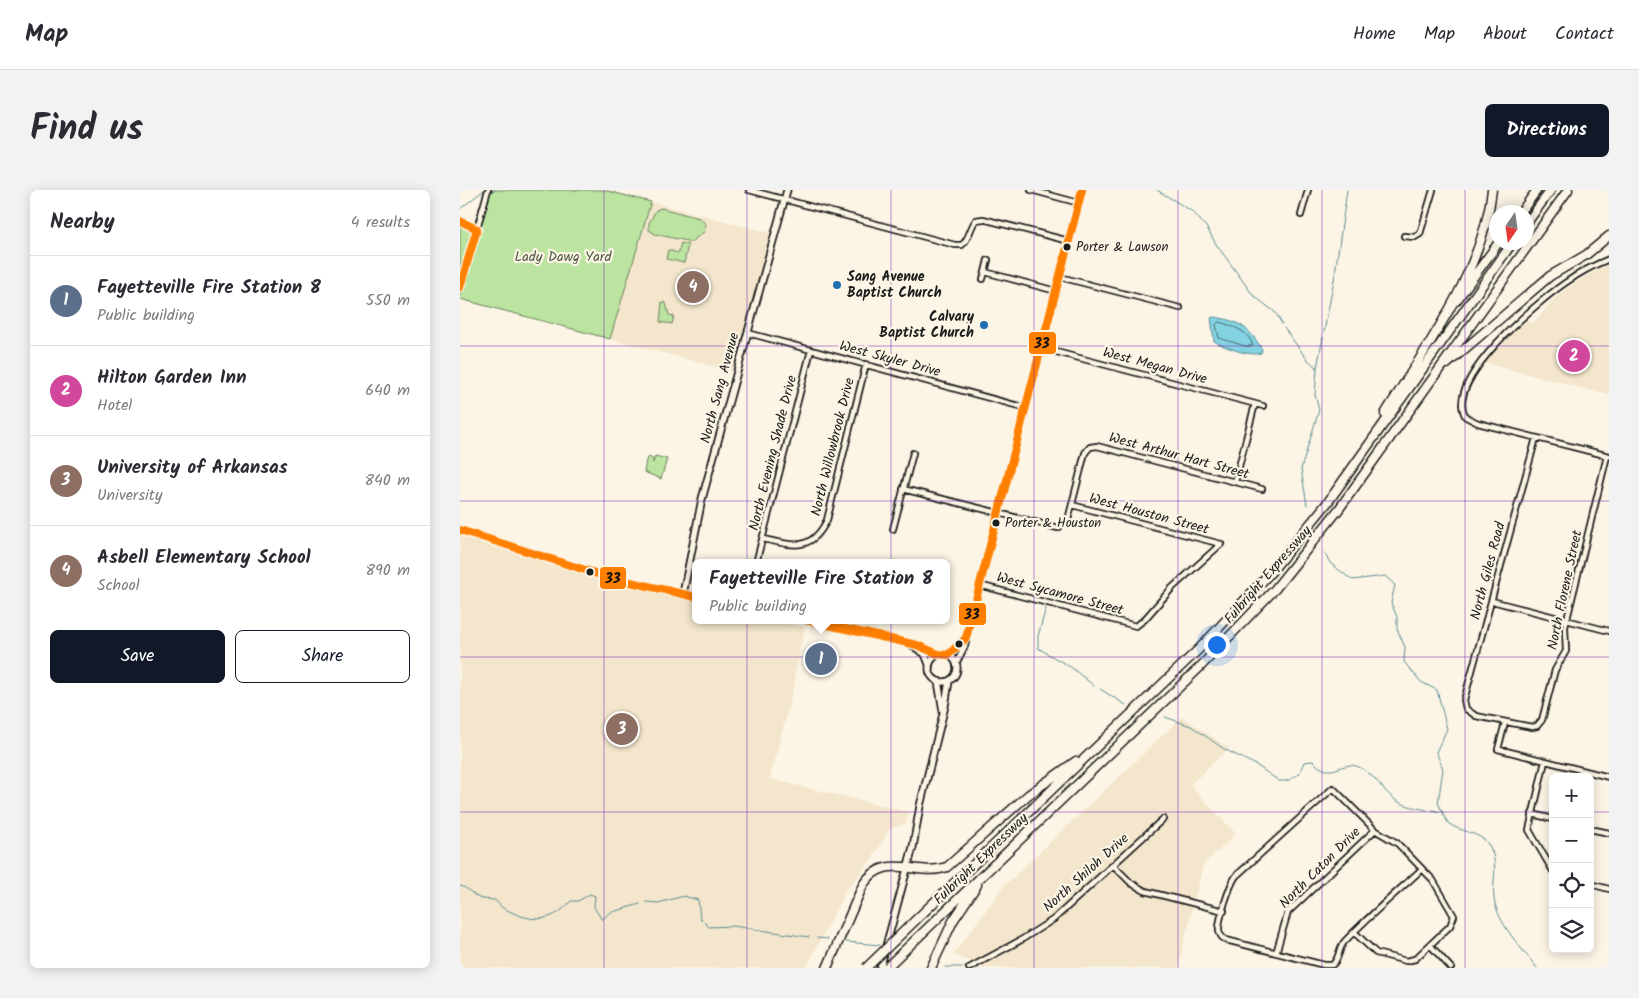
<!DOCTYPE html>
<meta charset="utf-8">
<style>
:root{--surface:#fff;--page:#f2f2f3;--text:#2b2b33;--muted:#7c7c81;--line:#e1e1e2;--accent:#111827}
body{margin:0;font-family:Kalam,sans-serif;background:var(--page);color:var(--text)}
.controls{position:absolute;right:15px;bottom:15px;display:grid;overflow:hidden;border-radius:8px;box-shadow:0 2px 12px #0003}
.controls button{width:45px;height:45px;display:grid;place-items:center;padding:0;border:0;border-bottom:1px solid var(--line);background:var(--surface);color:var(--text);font:25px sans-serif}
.compass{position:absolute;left:1029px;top:15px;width:45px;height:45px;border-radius:50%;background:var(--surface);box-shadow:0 2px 12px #0003;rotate:193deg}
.you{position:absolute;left:756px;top:454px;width:18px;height:18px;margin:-12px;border:4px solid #fff;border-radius:50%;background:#1a73e8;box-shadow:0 0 0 8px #1a73e833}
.badge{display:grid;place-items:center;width:32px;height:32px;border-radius:50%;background:var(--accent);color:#fff;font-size:16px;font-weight:700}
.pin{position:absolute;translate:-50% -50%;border:2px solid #fff;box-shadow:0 1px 5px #0006}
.popup{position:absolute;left:232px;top:369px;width:258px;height:65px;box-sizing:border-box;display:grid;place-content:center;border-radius:8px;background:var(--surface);filter:drop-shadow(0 1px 4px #0005);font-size:16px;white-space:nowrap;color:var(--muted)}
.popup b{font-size:19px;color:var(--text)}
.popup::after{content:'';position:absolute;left:50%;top:100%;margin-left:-10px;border:10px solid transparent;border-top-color:var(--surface)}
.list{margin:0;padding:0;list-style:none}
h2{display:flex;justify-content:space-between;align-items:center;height:65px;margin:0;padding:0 20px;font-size:21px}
h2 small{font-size:16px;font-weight:400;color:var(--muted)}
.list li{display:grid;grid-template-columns:32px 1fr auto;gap:15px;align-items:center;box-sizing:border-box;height:90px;padding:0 20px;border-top:1px solid var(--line)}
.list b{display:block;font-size:19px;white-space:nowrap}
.list p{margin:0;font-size:16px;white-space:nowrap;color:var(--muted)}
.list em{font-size:16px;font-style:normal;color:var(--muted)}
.actions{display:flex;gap:10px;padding:15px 20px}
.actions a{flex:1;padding:11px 0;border:1px solid var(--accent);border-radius:8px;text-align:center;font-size:18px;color:var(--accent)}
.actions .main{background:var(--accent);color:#fff}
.icon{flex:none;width:28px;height:28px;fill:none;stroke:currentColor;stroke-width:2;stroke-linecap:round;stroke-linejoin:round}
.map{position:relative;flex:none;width:1149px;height:778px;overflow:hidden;border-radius:8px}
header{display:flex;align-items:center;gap:30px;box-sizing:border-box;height:70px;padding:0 25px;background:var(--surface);border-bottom:1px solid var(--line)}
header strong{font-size:24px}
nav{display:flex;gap:28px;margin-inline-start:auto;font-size:18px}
.intro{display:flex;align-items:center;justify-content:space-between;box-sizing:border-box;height:120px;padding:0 30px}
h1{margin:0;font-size:35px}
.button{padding:12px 22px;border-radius:8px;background:var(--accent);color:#fff;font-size:18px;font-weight:700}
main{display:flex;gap:30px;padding:0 30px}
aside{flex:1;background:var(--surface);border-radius:8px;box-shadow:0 2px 12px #0003}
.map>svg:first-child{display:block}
.built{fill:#f3e6cc}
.green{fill:#bbe4a0;stroke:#6c805e}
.water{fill:#84d3e2;stroke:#5a8a93}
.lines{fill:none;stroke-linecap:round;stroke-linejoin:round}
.shore{stroke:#46656b;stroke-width:1}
.stream{stroke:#5a8a93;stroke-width:1}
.minor-casing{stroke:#1c1c1c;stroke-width:8}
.tertiary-casing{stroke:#1c1c1c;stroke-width:9}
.motorway-casing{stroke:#1c1c1c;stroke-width:11}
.minor{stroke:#fcf5e5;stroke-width:4.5}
.tertiary{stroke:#fcf5e5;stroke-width:5.5}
.motorway{stroke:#fcf5e5;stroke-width:8}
.motorway-bridge-casing{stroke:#1c1c1c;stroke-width:11;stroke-linecap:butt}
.motorway-bridge{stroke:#fcf5e5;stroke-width:8}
.bus-1-casing{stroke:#fcf5e5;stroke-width:11}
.bus-1{stroke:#ff7f00;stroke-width:8}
.grid{fill:none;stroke:#7b2cbf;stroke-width:1;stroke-opacity:0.55}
.bus-dot{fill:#1c1c1c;stroke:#fcf5e5;stroke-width:2}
.poi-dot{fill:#1f6fb2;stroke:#fcf5e5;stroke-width:2}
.labels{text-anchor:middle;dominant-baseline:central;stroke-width:4.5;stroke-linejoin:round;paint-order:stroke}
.bus-label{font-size:13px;fill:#1c1c1c;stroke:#fcf5e5;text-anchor:start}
.park-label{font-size:14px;fill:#4c5844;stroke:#fcf5e5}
.poi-label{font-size:14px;font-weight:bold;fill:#1c1c1c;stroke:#fcf5e5;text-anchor:start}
.street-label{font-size:14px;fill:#1c1c1c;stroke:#fcf5e5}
.line-badge{stroke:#fcf5e5;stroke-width:2}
.pale-badge-label{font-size:14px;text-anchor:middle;font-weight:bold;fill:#111}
</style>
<header>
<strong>Map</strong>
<nav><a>Home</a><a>Map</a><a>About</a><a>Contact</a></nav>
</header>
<div class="intro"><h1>Find us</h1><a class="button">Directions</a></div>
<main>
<aside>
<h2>Nearby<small>4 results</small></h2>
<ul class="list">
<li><span class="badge" style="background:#5c6f8a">1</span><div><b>Fayetteville Fire Station 8</b><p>Public building</p></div><em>550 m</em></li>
<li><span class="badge" style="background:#d1479c">2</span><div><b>Hilton Garden Inn</b><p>Hotel</p></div><em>640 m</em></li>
<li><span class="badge" style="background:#8d6e63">3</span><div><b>University of Arkansas</b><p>University</p></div><em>840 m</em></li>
<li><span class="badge" style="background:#8d6e63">4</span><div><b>Asbell Elementary School</b><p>School</p></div><em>890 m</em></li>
</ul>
<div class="actions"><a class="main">Save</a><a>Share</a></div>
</aside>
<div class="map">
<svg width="1149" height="778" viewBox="0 0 1149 778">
<rect width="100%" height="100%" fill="#fcf5e5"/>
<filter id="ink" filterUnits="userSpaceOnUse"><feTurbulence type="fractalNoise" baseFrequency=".02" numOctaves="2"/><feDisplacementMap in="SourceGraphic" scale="10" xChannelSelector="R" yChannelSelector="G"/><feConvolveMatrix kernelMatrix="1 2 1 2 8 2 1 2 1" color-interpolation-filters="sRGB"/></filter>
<g filter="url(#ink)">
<!-- built -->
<path class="built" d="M191 12 315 44 276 182 150 149Z
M1149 74V205L1021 172 1063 127 1072 134 1099 104 1121 89Z
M0 346 143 391 236 412V430H317L345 437 334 488H336L310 589 449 622 446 633 430 639 411 670 386 700 346 778H0Z
M722 527 769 558 730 595 776 644 743 675 718 778H509L515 773 493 765 543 697Z"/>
<!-- green -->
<path class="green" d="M28 0H144L191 12 150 149 0 109V31L17 38Z
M201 18 239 28 246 34 244 42 231 52 195 44 189 40V33L196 20Z
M221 53 228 55 224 73 206 69 208 60 218 63Z
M202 112 206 113 209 125 214 126 212 134 200 132Z
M195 266 207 269 201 289 184 282 186 270 189 267 193 269V273Z"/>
<!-- water -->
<path class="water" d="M754 127C780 131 788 137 802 159L801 163C790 167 764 157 754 151L751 128Z"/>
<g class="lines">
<!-- shore -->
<path class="shore" d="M759 132C773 136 789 141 793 156H785L759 148 756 135Z"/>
<!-- stream -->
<path class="stream" d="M697 0 733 22 747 38 756 54 793 105 816 123 822 134
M31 2 35 0
M0 19 24 0
M824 138 847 169 857 178 855 205 859 220 841 279 847 315
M864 142 874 90 887 0
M857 178 863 147
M864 363 871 374 892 390 925 386 935 395 931 413 937 427V439L945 457 944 472 961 492 977 500 986 535 987 539 976 562 983 579 978 613 988 633C999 642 1020 642 1028 654 1041 672 1030 695 1035 714 1041 737 1063 760 1077 778
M586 418 578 446V458L612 478 634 496
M640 499 666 515
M705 527 731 536 764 559 796 575 819 591H827L839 584 844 572 853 571C872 592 881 569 899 577 916 585 923 602 937 611 945 616 957 618 967 620
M972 620 981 622
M0 696C9 698 11 704 19 708 24 710 29 709 34 710 38 711 39 716 43 718 70 732 90 735 111 711H118L130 704 135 706 134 717 142 730 149 723 180 714
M186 712 198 713 224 706 238 710 240 728 249 737 273 736 349 747
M357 748 368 749
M386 752 420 755
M485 777H503
M517 778H519"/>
<defs>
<path id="minor" d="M289 0 495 55H502C510 48 510 37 516 30L523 29 609 51
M571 0 619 13
M841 25 848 0
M0 31 17 39
M944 46 955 47 960 44 973 0
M1149 69C1134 75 1119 83 1105 93 1079 111 982 191 1006 227L1018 233 1149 266
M528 70 525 82 596 101
M600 87 720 118
M523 89 525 82
M0 97 28 0
M288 143 566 218
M581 158 803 216
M1076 248 1004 510 1006 519 1016 526 1072 537 1077 536 1082 530 1095 480 1106 461 1105 437 1147 266
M775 292 795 214
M443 299 598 338 608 330 625 263 630 257 637 256 802 299
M612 315 761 354
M433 339 453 263
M303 349C332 355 351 363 367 330L406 174
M296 373 351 160
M519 395 676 436 684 430 712 398 761 354
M1032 411 1149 441
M488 465 505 449
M497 472 505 456 622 0
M1045 533 1038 559 1149 587
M1085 571 1069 640 1093 681
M1072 624 1093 629
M1130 639 1149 643
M653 675 671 693 685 701 764 721
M1130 694 1149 699
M894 742 916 763 946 771 955 769 990 736 994 726 973 690 937 653 915 640 873 598 776 686C770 694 758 730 759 741 760 746 762 748 766 750L864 775H872C880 769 878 758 885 751 909 726 936 703 962 679
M970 755 991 778
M816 763 828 722 915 640
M509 778 561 750 594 729 703 629"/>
<path id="tertiary" d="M0 340 144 386 236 407
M223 404 242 309 327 0
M345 430 457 455 478 464
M453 456 465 464 469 474
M469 478a14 14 0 1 1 28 0a14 14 0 1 1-28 0Z
M478 491 483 521
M420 778 453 657 460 616 485 516 489 491"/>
<path id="motorway" d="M1061 22 1077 0
M1066 34 1091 0
M996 111 1039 52
M987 174 1090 86 1126 65 1149 46
M925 224C967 155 1023 82 1032 0
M466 720 739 459 811 382 868 312 1053 52
M367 778 403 695C425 660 458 688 487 677L568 605 616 571
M426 778 740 477 815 399 879 319 1108 0
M471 778 493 731 517 695"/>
</defs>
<!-- minor casing -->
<use href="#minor" class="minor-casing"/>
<!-- tertiary casing -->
<use href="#tertiary" class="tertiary-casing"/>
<!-- motorway casing -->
<use href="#motorway" class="motorway-casing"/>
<!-- minor -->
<use href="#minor" class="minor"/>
<!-- tertiary -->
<use href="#tertiary" class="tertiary"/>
<!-- motorway -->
<use href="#motorway" class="motorway"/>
<defs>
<path id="motorway-bridge" d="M406 778 466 720"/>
</defs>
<!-- motorway-bridge casing -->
<use href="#motorway-bridge" class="motorway-bridge-casing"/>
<!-- motorway-bridge -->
<use href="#motorway-bridge" class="motorway-bridge"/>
<defs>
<path id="bus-1" d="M0 31 17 39 0 97
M0 340 144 386 236 407
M346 430 457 455 478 464 488 465 506 448 622 0"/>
</defs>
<!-- bus-1 casing -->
<use href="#bus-1" class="bus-1-casing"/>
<!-- bus-1 -->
<use href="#bus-1" class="bus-1"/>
</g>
</g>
<!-- grid -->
<path class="grid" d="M144 0V778M287 0V778M431 0V778M574 0V778M718 0V778M862 0V778M1005 0V778M0 156H1149M0 311H1149M0 467H1149M0 622H1093M1130 622H1149"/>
<!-- markers -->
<g class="bus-dot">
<circle cx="607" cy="57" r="4.5"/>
<circle cx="536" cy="333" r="4.5"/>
<circle cx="130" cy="382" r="4.5"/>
<circle cx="499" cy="454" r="4.5"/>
</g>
<g class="poi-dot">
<circle cx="377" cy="95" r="5"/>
<circle cx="524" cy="135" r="5"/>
</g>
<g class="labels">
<!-- bus labels -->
<g class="bus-label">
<text x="616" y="57">Porter &amp; Lawson</text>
<text x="545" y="333">Porter &amp; Houston</text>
</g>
<!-- park labels -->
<g class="park-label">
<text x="103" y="67">Lady Dawg Yard</text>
</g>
<!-- poi labels -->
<g class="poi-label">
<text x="387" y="87">Sang Avenue<tspan x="387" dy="16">Baptist Church</tspan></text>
<text x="514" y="127" text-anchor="end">Calvary<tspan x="514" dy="16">Baptist Church</tspan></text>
</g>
<!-- street labels -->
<g class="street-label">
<text transform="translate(430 169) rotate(15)">West Skyler Drive</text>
<text transform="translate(695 176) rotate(15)">West Megan Drive</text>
<text transform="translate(260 198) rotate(-75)">North Sang Avenue</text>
<text transform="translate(373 257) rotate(-76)">North Willowbrook Drive</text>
<text transform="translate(313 263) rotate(-76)">North Evening Shade Drive</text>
<text transform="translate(719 266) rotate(15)">West Arthur Hart Street</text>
<text transform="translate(689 324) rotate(15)">West Houston Street</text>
<text transform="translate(1028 381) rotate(-75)">North Giles Road</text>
<text transform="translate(808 385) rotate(-49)">Fulbright Expressway</text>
<text transform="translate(1105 400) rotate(-78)">North Florene Street</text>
<text transform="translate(600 404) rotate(15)">West Sycamore Street</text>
<text transform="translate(521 669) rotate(-44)">Fulbright Expressway</text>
<text transform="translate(860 678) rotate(-45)">North Caton Drive</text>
<text transform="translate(626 683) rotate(-42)">North Shiloh Drive</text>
</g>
</g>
<g class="line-badge">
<rect x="568" y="141" width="29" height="24" rx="5" fill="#ff7f00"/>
<rect x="139" y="376" width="28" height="24" rx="5" fill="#ff7f00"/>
<rect x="498" y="412" width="29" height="24" rx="5" fill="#ff7f00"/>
</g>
<g class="pale-badge-label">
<text x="582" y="158">33</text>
<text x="153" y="393">33</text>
<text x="512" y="429">33</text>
</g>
</svg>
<div class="controls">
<button>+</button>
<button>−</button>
<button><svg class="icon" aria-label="locate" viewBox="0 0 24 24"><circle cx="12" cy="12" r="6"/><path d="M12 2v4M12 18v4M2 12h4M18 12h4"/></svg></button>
<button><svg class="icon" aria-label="layers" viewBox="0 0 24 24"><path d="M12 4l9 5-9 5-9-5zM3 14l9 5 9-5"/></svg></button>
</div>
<svg class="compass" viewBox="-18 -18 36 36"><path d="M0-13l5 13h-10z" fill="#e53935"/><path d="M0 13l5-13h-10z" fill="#7c7c81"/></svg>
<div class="you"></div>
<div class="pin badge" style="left:361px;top:469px;background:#5c6f8a">1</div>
<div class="popup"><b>Fayetteville Fire Station 8</b>Public building</div>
<div class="pin badge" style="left:1114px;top:166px;background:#d1479c">2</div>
<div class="pin badge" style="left:162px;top:539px;background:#8d6e63">3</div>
<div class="pin badge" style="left:233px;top:97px;background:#8d6e63">4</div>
</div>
</main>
